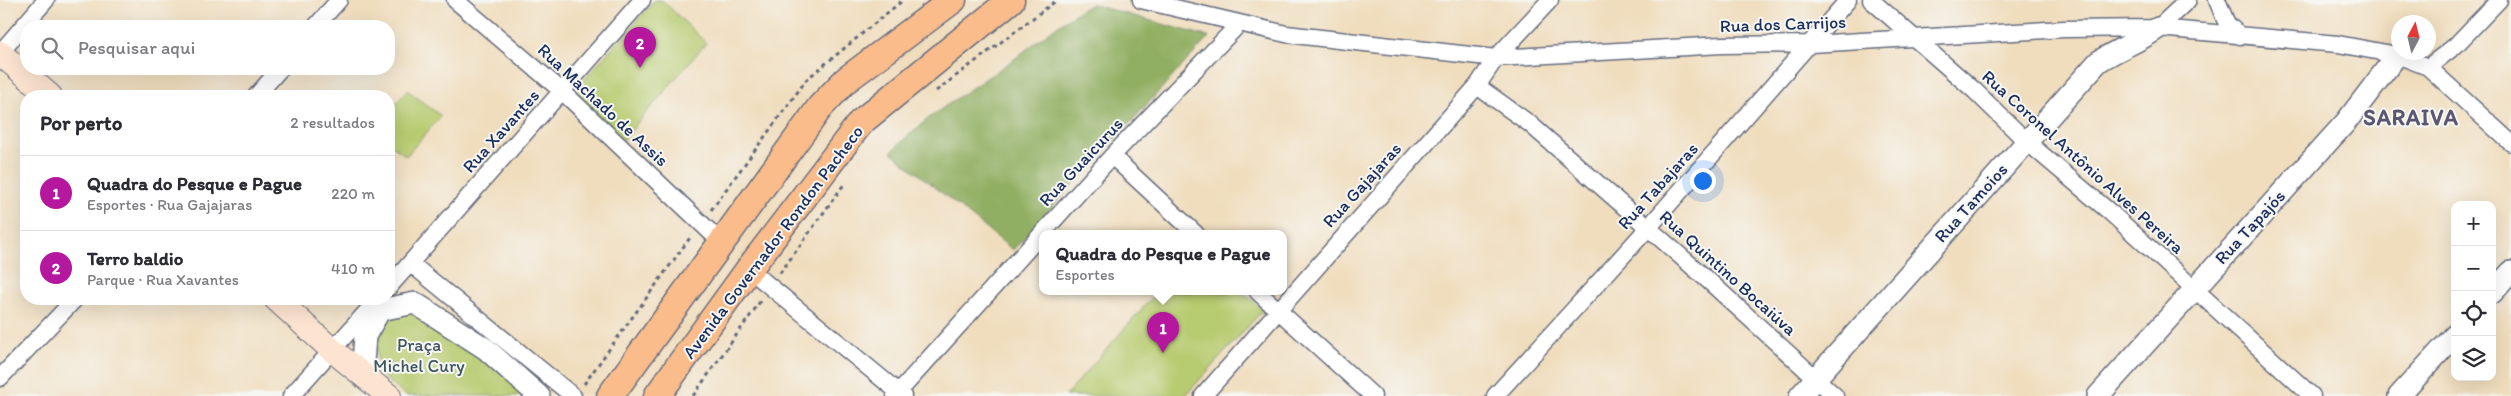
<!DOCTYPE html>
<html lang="pt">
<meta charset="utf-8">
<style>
:root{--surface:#fff;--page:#f7f7f7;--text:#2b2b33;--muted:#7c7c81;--line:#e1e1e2;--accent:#b5179e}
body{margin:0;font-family:Itim,sans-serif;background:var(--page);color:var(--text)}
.controls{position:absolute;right:15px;bottom:15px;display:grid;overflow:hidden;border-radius:10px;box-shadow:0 5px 20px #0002}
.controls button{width:45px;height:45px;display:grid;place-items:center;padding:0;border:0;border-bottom:1px solid var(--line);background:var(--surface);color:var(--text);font:25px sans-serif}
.compass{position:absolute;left:2391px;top:15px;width:45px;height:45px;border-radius:50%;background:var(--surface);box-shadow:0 5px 20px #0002;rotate:7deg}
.you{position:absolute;left:1702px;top:180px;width:18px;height:18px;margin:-12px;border:4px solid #fff;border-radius:50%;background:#1a73e8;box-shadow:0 0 0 8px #1a73e833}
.badge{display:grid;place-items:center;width:32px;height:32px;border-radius:50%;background:var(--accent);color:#fff;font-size:16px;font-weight:700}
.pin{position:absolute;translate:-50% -41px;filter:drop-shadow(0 1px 2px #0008)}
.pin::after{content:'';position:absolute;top:26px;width:18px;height:15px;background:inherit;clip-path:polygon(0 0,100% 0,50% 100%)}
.popup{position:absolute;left:1039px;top:230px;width:248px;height:65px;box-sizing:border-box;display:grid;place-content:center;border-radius:10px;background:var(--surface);filter:drop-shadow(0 1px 4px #0005);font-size:16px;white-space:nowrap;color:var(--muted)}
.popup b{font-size:19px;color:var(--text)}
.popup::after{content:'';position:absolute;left:50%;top:100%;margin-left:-10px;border:10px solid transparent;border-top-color:var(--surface)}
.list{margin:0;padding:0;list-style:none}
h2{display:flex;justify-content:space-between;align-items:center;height:65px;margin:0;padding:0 20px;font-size:21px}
h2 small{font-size:16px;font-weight:400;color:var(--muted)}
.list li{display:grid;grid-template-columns:32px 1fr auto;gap:15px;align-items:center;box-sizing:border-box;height:75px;padding:0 20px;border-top:1px solid var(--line)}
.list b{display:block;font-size:19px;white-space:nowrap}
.list p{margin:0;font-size:16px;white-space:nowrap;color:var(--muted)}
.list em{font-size:16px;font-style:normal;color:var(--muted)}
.icon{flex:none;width:28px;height:28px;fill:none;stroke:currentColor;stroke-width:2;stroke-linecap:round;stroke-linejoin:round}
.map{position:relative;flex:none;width:2511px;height:396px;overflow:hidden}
.search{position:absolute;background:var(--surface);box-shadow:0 5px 20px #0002;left:20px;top:20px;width:375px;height:55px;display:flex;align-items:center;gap:12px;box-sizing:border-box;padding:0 18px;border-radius:20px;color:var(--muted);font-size:19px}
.panel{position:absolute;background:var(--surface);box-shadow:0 5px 20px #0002;left:20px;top:90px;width:375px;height:215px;border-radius:20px}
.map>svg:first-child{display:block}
.green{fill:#b7cb6f;stroke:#697d66}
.forest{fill:#91af62;stroke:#566f60}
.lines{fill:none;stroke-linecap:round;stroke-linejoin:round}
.minor-casing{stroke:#666c7f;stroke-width:19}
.tertiary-casing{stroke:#666c7f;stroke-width:24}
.secondary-casing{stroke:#666c7f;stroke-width:26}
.primary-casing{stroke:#666c7f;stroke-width:29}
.path{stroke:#666c7f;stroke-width:3;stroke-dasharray:4 4;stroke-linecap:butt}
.minor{stroke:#fff;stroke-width:16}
.tertiary{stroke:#fff;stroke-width:21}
.secondary{stroke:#fde4d1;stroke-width:24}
.primary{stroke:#fabc8b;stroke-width:26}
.labels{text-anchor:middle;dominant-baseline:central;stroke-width:4;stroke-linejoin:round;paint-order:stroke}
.street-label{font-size:18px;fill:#1b2f5e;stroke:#f6f6f2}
.park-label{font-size:18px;fill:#425662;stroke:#f6f6f2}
.district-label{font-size:22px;font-weight:bold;letter-spacing:1px;fill:#5b5772;stroke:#f6f6f2}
</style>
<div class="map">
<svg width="2511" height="396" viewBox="0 0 2511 396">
<rect width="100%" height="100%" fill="#f6f6f2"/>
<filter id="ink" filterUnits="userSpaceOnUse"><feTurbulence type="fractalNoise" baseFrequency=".02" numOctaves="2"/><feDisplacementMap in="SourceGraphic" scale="10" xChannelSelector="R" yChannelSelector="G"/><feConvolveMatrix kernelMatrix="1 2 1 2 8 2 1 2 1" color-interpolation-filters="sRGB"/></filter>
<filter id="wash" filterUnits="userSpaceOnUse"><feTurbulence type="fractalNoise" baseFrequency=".0096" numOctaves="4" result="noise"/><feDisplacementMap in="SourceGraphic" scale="20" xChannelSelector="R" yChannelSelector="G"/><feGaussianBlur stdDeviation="1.12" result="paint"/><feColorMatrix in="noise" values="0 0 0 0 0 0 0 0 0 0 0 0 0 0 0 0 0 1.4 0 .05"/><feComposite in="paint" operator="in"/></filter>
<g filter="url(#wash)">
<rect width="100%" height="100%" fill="#f0ddbd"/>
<!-- green -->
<path class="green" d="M655 0H662L706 43 622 141 572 93Z
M407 90 441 116 406 156 389 143V114Z
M1157 292H1242L1263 310 1185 396H1065Z
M413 308 447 325 528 396H407C400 390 388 383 383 375 371 354 379 333 390 314Z"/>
<!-- forest -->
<path class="forest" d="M1091 4 1209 37 1013 250 891 152C925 116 970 90 1010 62 1037 42 1062 20 1091 4Z"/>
</g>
<g filter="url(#ink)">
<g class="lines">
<defs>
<path id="minor" d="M455 0 563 92 722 243
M1141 0 1286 34 1496 58 1722 45 1811 44 2064 29 2158 28 2338 44 2397 55 2428 67 2511 143
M1871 0 1975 91 2026 141 2111 213 2312 396
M2217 0 2227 24 2240 36
M316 26 339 0
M2158 28 2188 0
M0 53 46 0
M2428 67 2455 46 2499 0
M1477 86 1530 124 1710 282 1835 396
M256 96 280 69
M1112 156 1196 234
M410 263 573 396
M749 269 903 396
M389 287 642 0
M1258 292 1373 396
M0 378 75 299
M291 396 378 299
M895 396 1112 156 1239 24
M1203 396 1477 86 1496 58 1550 0
M1495 396 1648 228 1848 0"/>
<path id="tertiary" d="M2492 293 2511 272
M362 376 365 336 380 310 415 303 486 349 539 396
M1800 396 2098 62C2117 49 2139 42 2158 28
M2098 396 2346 122 2397 55
M2399 396 2455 335"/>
<path id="secondary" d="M0 53 50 96
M276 299 332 350 389 396"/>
<path id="primary" d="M610 396 821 106 846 80 953 0
M657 396 749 269 861 122 1011 0"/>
</defs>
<!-- minor casing -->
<use href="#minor" class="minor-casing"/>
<!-- tertiary casing -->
<use href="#tertiary" class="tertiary-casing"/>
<!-- secondary casing -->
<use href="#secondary" class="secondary-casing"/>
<!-- primary casing -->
<use href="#primary" class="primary-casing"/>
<!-- path -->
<path class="path" d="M936 91 1057 0
M711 210 807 79 903 0
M780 273 845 183
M584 384 692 235
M693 396 762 299"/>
<!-- minor -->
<use href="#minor" class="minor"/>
<!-- tertiary -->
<use href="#tertiary" class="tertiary"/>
<!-- secondary -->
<use href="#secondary" class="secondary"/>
<!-- primary -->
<use href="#primary" class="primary"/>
</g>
</g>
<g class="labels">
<!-- street labels -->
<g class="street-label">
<text transform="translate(1783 24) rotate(-2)">Rua dos Carrijos</text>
<text transform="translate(603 105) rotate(43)">Rua Machado de Assis</text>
<text transform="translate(501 131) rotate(-48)">Rua Xavantes</text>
<text transform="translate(1081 162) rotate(-47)">Rua Guaicurus</text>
<text transform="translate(2083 162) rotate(42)">Rua Coronel Antônio Alves Pereira</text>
<text transform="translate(1362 185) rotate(-48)">Rua Gajajaras</text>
<text transform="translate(1658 186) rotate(-48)">Rua Tabajaras</text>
<text transform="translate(1971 203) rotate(-48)">Rua Tamoios</text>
<text transform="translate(2250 227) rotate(-47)">Rua Tapajós</text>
<text transform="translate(773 242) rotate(-53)">Avenida Governador Rondon Pacheco</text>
<text transform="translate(1728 273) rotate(42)">Rua Quintino Bocaiúva</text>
</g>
<!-- park labels -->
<g class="park-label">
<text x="419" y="345">Praça<tspan x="419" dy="21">Michel Cury</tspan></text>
</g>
<!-- district labels -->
<g class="district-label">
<text x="2411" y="117">SARAIVA</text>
</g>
</g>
</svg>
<div class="controls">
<button>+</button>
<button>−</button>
<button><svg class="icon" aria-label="locate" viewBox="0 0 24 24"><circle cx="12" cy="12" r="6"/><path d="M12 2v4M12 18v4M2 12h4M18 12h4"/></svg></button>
<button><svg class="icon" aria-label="layers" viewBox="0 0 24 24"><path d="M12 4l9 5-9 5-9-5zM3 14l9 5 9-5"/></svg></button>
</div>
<svg class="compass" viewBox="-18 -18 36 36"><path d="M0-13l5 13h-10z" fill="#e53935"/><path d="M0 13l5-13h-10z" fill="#7c7c81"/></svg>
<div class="you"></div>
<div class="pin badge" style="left:1163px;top:353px">1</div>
<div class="popup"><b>Quadra do Pesque e Pague</b>Esportes</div>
<div class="pin badge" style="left:640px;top:68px">2</div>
<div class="search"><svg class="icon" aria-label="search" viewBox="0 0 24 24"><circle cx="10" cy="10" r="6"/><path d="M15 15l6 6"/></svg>Pesquisar aqui</div>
<section class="panel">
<h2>Por perto<small>2 resultados</small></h2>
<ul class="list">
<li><span class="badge">1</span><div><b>Quadra do Pesque e Pague</b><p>Esportes · Rua Gajajaras</p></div><em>220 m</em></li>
<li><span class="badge">2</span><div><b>Terro baldio</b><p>Parque · Rua Xavantes</p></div><em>410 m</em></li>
</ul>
</section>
</div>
